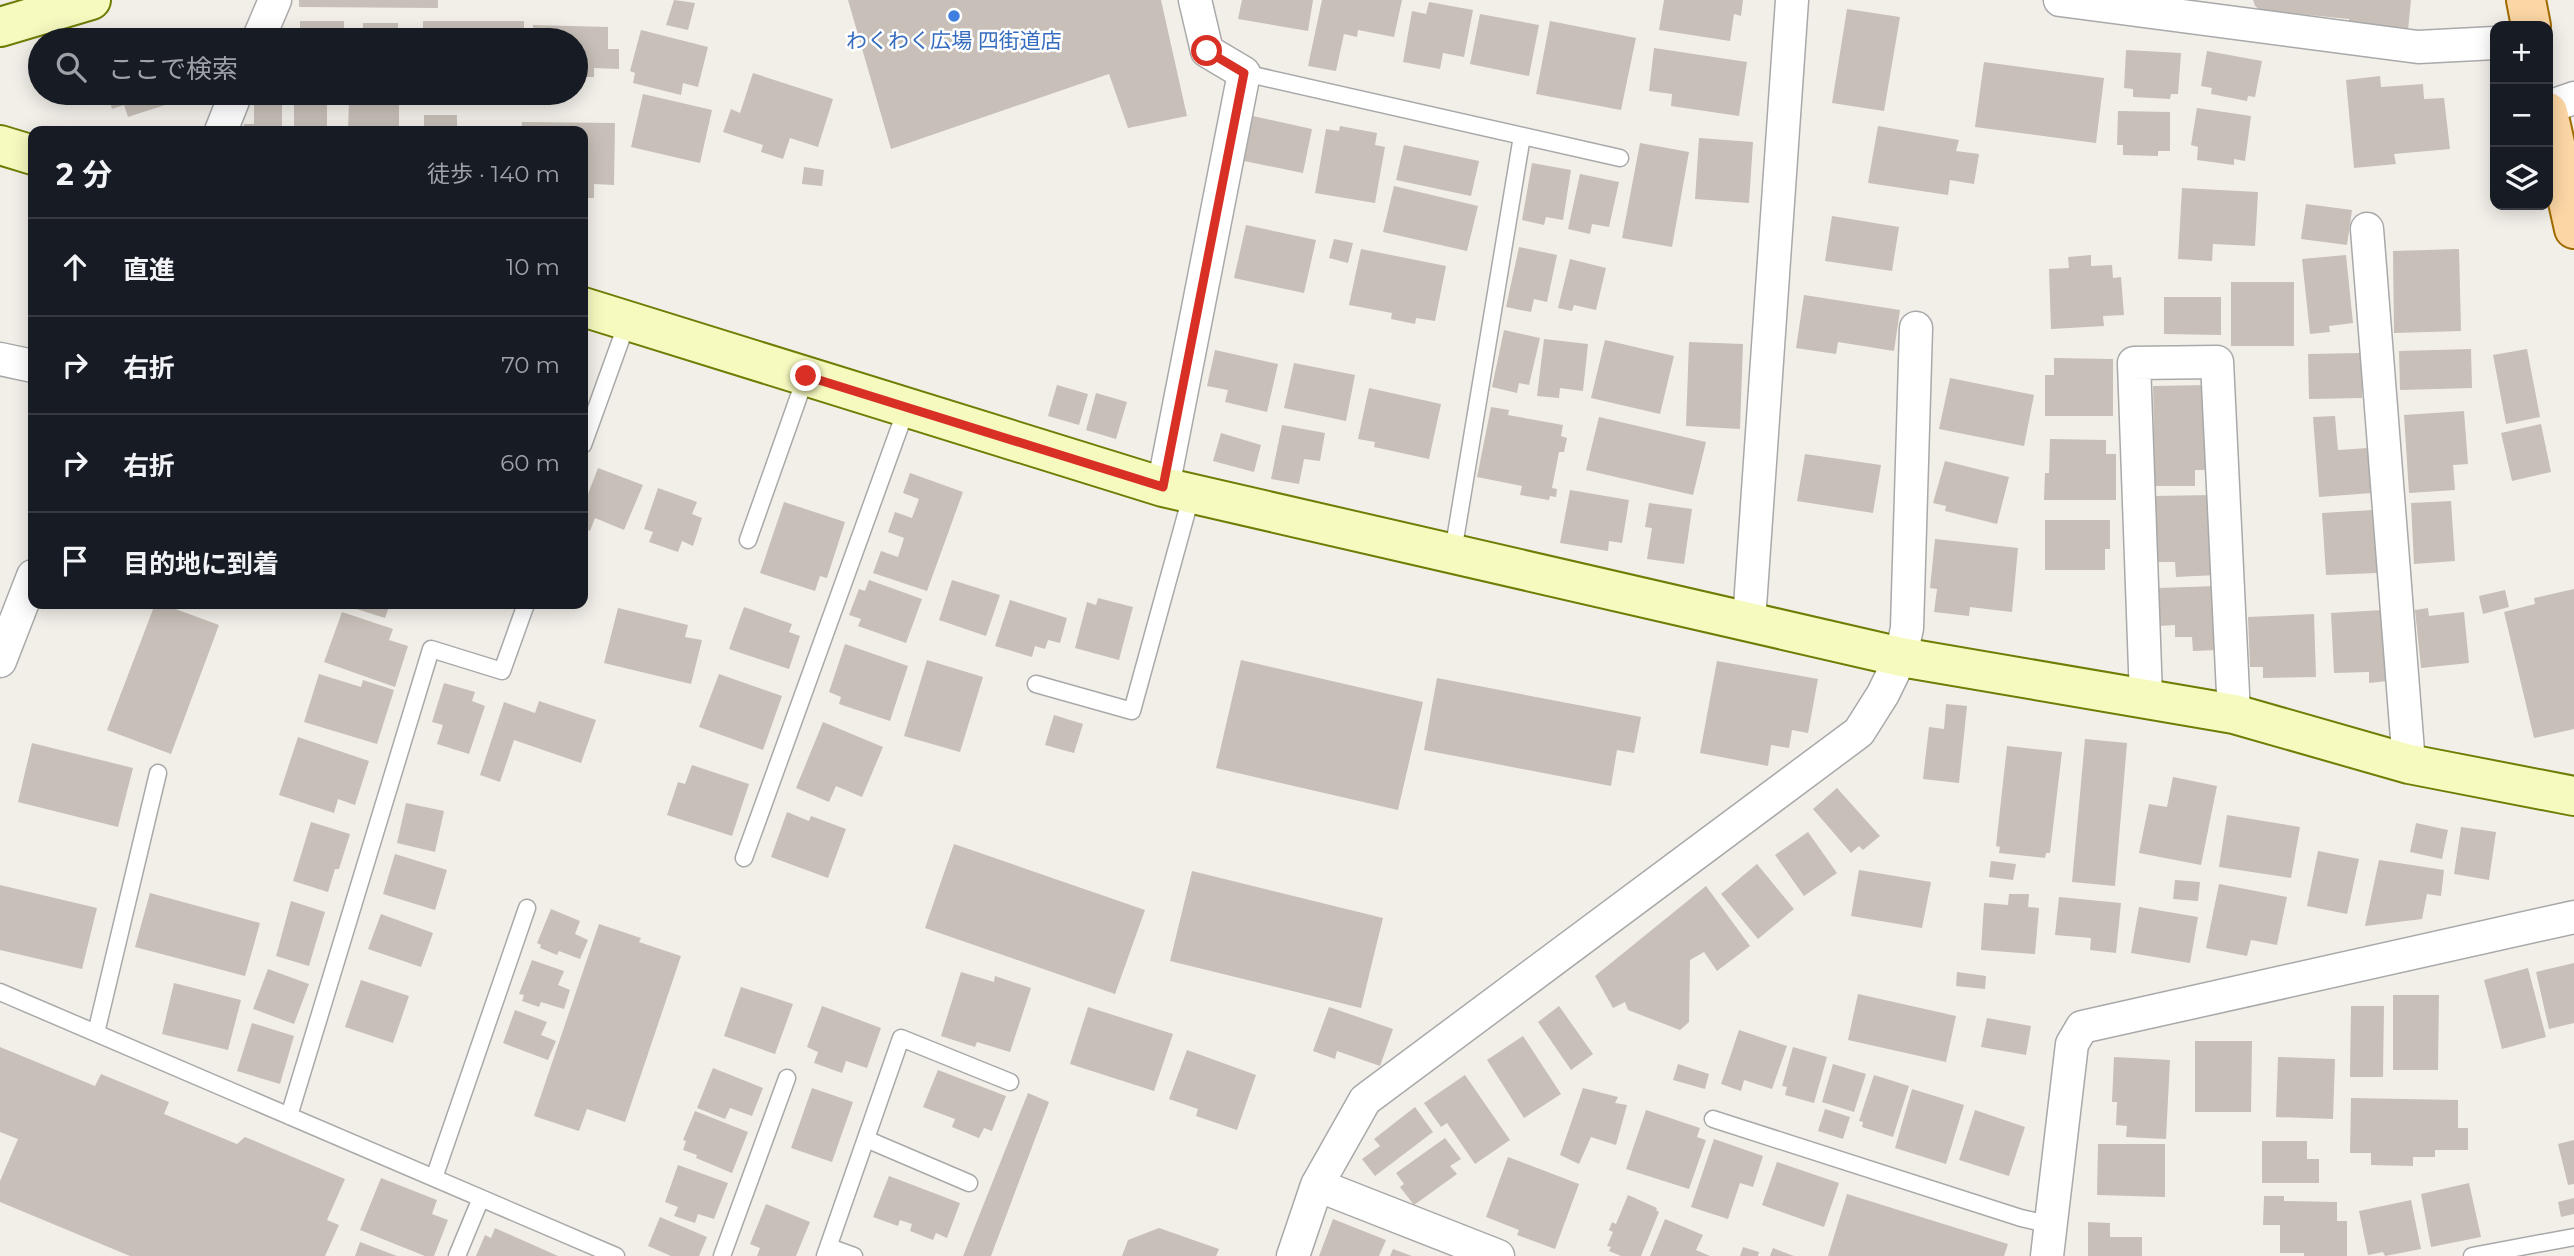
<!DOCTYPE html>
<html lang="ja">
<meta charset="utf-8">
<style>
:root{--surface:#171b24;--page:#20242c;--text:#f1f3f6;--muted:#9ea1a6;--line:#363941}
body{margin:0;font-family:Montserrat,"Noto Sans JP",sans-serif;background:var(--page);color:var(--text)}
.controls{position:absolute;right:21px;top:21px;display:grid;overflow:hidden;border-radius:14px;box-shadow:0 4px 18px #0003}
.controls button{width:63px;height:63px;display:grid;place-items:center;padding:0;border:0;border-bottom:2px solid var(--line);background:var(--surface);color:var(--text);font:35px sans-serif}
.stop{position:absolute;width:21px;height:21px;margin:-16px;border:5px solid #d93025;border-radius:50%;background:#fff}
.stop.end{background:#d93025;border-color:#fff;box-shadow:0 2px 7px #0008}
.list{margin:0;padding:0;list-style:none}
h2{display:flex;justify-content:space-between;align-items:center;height:91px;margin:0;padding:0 28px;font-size:30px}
h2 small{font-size:23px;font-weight:400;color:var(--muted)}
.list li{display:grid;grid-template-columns:46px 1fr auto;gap:21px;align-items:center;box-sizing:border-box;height:98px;padding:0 28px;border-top:2px solid var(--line)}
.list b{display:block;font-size:26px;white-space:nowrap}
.list em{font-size:23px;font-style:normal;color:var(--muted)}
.icon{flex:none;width:38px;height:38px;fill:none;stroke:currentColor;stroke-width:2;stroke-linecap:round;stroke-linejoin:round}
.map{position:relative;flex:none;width:2574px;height:1256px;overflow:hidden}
.search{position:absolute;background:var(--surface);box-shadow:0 4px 18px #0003;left:28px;top:28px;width:560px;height:77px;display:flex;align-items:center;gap:18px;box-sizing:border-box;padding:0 24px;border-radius:38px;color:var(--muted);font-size:26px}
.panel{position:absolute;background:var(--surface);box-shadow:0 4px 18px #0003;left:28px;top:126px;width:560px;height:483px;border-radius:14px}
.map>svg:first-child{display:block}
.building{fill:#c7bfb8}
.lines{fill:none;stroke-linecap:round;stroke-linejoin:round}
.lane-casing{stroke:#a9a9a9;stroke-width:19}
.street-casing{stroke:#a9a9a9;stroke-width:35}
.secondary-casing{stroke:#707d05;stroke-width:42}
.primary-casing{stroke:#a06b00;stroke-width:42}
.lane{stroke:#fff;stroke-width:16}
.street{stroke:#fff;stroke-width:32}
.secondary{stroke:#f7fabf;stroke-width:38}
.primary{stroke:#fcd6a4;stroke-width:38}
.route{stroke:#d93025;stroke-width:9}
.shop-dot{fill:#3f7fe0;stroke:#fff;stroke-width:2.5}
.labels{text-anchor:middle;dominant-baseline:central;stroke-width:5;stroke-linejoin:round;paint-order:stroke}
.shop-label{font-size:21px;fill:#366cbe;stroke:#fff}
</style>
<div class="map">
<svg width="2574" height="1256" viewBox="0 0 2574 1256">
<rect width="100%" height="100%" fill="#f2efe9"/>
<!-- building -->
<path class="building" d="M299 0H438V8L299 7Z
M674 0 695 3 688 30 666 25Z
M848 0H1161L1187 116 1128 128 1109 74 891 149Z
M1242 0H1313L1308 31 1238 19Z
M1322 0H1402L1394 37 1358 30 1357 37 1344 34 1336 71 1308 66Z
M1664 0H1743L1741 16 1734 14 1730 41 1659 30Z
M2253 0H2411L2408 30 2350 28 2349 19 2260 10 2255 6Z
M1429 2 1473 10 1464 57 1443 53 1440 69 1403 62 1412 11 1426 14Z
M1847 9 1900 17 1884 111 1832 103Z
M1480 14 1539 25 1529 76 1470 64Z
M300 21H344V40H300Z
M423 21H524V40H423Z
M1550 21 1636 38 1621 110 1536 94Z
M363 23H398V40H363Z
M533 25 608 27V49H619V69L594 68V77H576V40H533Z
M201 28 205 40H164Z
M641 30 708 47 698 87 683 83 681 95 633 83 635 73 630 71Z
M1654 48 1747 62 1739 116 1671 106 1672 94 1649 91Z
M2126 50 2181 53 2178 94H2171L2170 99 2133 97V89L2124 88Z
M2207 51 2262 61 2255 97 2248 96 2247 101 2211 94 2212 88 2201 86Z
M1984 62 2104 78 2096 143 1975 127Z
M753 73 833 99 818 147 790 138 783 159 761 152 763 145 723 132 731 109 740 113Z
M2380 76 2381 87 2423 84 2424 99 2444 98 2450 149 2394 154 2396 164 2354 168 2346 80Z
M107 93H202L128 117 124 105 112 109Z
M423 93H524V97H423Z
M643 94 712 110 700 163 631 147Z
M254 99H282V131H244V124H254Z
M349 100 399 101V131H348Z
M294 103H327V131H294Z
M2197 108 2251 116 2245 161 2234 159V165L2197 160 2198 147 2191 145Z
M2118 111 2170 112V151H2158V156L2123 155V145H2117Z
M424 115H457V131H424Z
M1253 116 1312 129 1303 173 1244 161Z
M522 122 615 123 614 185 594 184V198H583V131H521Z
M1340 126 1377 133 1375 145 1385 147 1375 203 1315 193 1326 129 1339 131Z
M1878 126 1959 140 1956 151 1979 154 1974 184 1950 180 1948 195 1868 183Z
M1699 138 1753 142 1749 203 1695 199Z
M1640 143 1689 152 1672 247 1622 238Z
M1404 145 1479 161 1471 196 1396 180Z
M1532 163 1571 170 1563 220 1546 217 1544 225 1522 220Z
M804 167 824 170 822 186 802 184Z
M1580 174 1619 182 1609 227 1592 224 1590 234 1568 229Z
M1394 186 1478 206 1467 251 1383 232Z
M2182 188 2258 192 2255 246 2213 244 2212 261 2178 259Z
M2306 204 2352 210 2347 245 2301 239Z
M1832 216 1899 227 1892 271 1825 261Z
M1246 225 1316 240 1304 293 1234 278Z
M1334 239 1353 243 1348 263 1329 258Z
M1519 247 1557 255 1547 302 1534 299 1531 312 1506 307Z
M1361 249 1446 266 1435 321 1416 318 1415 324 1391 319 1392 313 1349 305Z
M2459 249 2461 331 2394 333 2393 251Z
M2091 255V266L2112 265 2113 278 2121 277 2124 315 2103 316 2104 326 2051 329 2049 269 2069 268 2068 257Z
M2346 255 2353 323 2329 326 2330 332 2310 334 2302 259Z
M1570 259 1606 268 1596 310 1574 305 1572 311 1558 308Z
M2231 282H2294V346H2231Z
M1804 295 1900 310 1894 351 1838 342 1836 354 1796 348Z
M2164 297H2221V335L2164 334Z
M1504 330 1540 338 1529 385 1519 383 1517 393 1492 387Z
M1544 339 1588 344 1583 391 1560 388 1559 398 1537 396Z
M1605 340 1674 356 1660 414 1591 398Z
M1689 342 1743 344 1740 429 1686 426Z
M2471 349 2472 388 2400 390 2399 351Z
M2527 349 2540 417 2506 424 2493 355Z
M1215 350 1278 364 1267 412 1225 402 1228 390 1207 386Z
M2362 353V398L2309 399 2308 354Z
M2054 358 2113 359V416H2045V375H2054Z
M1294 363 1355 375 1346 421 1284 408Z
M1950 378 2034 395 2024 446 1939 429Z
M1057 385 1088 394 1079 425 1048 416Z
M2209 385 2212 470H2195V486H2155L2153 386Z
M1369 388 1441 404 1429 459 1374 447 1375 442 1358 439Z
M1096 393 1127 402 1116 439 1086 430Z
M1491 407 1509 410 1508 415 1563 425 1561 436 1567 438 1564 452H1559L1552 488 1557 489 1556 497 1550 496 1549 500 1520 495 1522 486 1477 477Z
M2464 411 2468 464 2453 465 2455 490 2409 493 2404 415Z
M2335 416 2338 450 2368 448 2372 493 2319 497 2313 417Z
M1599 417 1706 442 1693 495 1586 470Z
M2541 424 2551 472 2512 481 2501 433Z
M1282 425 1325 433 1320 461 1304 459 1299 484 1271 479Z
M1221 433 1261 445 1254 472 1213 461Z
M2050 439 2106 440V454H2116V500H2044L2045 473H2049Z
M1805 454 1881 465 1873 513 1797 501Z
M1945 461 2009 477 1997 524 1945 511 1946 506 1933 503Z
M598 468 643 485 624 530 595 518 590 531 583 528V507Z
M910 473 963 492 927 591 873 573 881 551 898 557 904 538 888 532 895 512 912 518 919 499 903 493Z
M658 488 697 502 692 514 702 518 693 546 682 541 678 552 649 542 653 532 644 529Z
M1570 490 1629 500 1622 543 1609 541 1608 551 1560 543Z
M2213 495 2216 575 2176 577 2175 562H2155L2153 496Z
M2451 501 2455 561 2414 564 2411 503Z
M784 502 845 522 827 578 820 576 815 591 760 573Z
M1649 503 1692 509 1684 564 1647 559 1652 528 1645 527Z
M2373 510 2377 573 2326 575 2322 513Z
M2045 520H2110V549H2105V570H2045Z
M1935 539 2018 548 2012 612 1970 607 1969 616 1934 612 1937 589 1930 588Z
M869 580 922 599 906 643 858 626 861 619 849 615 859 589 865 591Z
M952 580 1000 595 986 636 939 620Z
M2217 586 2219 650 2193 651 2192 637H2175V625L2159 626 2158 588Z
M2574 589V729L2534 738 2504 612 2535 604 2534 598Z
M2505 590 2509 607 2483 614 2479 596Z
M1098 598 1133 607 1119 660 1075 648 1087 602 1096 605Z
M1010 600 1067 618 1060 643 1048 640 1045 649 1035 646 1032 657 995 646Z
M155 604H162L219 625 171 754 107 730Z
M347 604H390L385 618 347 606Z
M744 607 792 624 789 632 800 636 789 669 729 649Z
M618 608 688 625 685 637 702 640 691 684 604 663Z
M2428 608 2429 616 2464 612 2469 663 2421 668 2415 610Z
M2383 610 2387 681 2369 683V672L2334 673 2331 613Z
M342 612 393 629 389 640 408 646 395 687 324 662Z
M2314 614 2316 677 2263 678V667H2250L2248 617Z
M845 644 908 666 890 721 839 704 841 697 829 692Z
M927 660 983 677 960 752 904 736Z
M1241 660 1423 702 1398 810 1216 768Z
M1717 661 1818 679 1808 733 1792 730 1789 748 1771 745 1768 766 1700 753Z
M319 674 361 687 363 680 394 690 377 744 304 722Z
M719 674 782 696 763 750 699 727Z
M1437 678 1641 717 1634 753 1617 750 1611 786 1424 750Z
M444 683 475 692 472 701 485 706 469 754 437 744 443 725 432 722Z
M539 701 596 720 581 763 514 740 500 782 480 775 504 702 535 713Z
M1946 704 1967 706 1959 783 1923 779 1929 727 1944 729Z
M1054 715 1083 724 1074 753 1045 745Z
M823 722 883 747 862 797 836 786 829 802 796 788Z
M298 737 369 761 355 805 338 799 334 813 279 795Z
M2085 739 2127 743 2115 886 2072 882Z
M32 743 133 768 118 827 18 802Z
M2007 746 2062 752 2050 853H2046L2045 858 1999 853 2000 847 1996 846Z
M692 765 749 784 732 836 667 815 678 782 685 784Z
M2173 777 2217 786 2201 865 2139 853 2149 804 2167 807Z
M1837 788 1880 836 1863 850 1859 846 1851 853 1813 809Z
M406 803 444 811 435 852 397 843Z
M787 812 809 821 811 816 846 829 828 878 771 857Z
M2227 815 2300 827 2291 878 2219 867Z
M311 822 350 834 339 869H335L328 892 293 881Z
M2416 823 2448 830 2442 859 2410 852Z
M2461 827 2496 832 2489 880 2454 874Z
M1808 832 1837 873 1804 896 1775 855Z
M954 844 1145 910 1115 994 925 928Z
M2318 851 2359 859 2347 914 2307 906Z
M395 854 447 870 435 910 383 894Z
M2379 860 2444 870 2441 896 2427 894 2422 919 2365 926Z
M1991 861 2016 864 2013 880 1989 877Z
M1757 864 1794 909 1758 939 1721 894Z
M1859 870 1931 882 1922 928 1851 916Z
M1192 871 1383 918 1361 1008 1170 961Z
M2175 880 2200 882 2198 901 2173 899Z
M2219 884 2287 897 2277 945 2251 940 2247 956 2206 948Z
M0 885 97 908 82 969 0 950Z
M1706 886 1750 946 1717 971 1704 952 1690 960 1689 1022 1680 1030 1628 1010 1625 1002 1613 1008 1595 976Z
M150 893 260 923 245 976 135 947Z
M2009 894H2029L2028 907 2039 908 2035 954 1981 950 1984 903 2008 905Z
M2059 897 2121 903 2116 953 2090 950 2091 938 2055 935Z
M291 901 325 912 309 966 276 956Z
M2139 907 2198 917 2190 963 2131 953Z
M551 909 580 921 575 934 588 940 580 959 559 951 557 955 540 948 541 945 537 943Z
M381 914 433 933 421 967 368 949Z
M599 924 641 938 639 942 681 956 625 1122 587 1109 579 1131 534 1116Z
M532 960 564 971 558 985 570 990 564 1009 541 1002 539 1007 522 1001 524 995 519 994Z
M2574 963V1023L2549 1029 2536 972Z
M2528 968 2546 1037 2502 1049 2484 980Z
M268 969 309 984 294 1024 253 1009Z
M961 972 994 982 995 976 1031 988 1010 1052 977 1042 975 1047 941 1036Z
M1957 972 1986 976 1985 989 1956 986Z
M361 980 409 996 393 1043 345 1027Z
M174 983 241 1000 228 1050 162 1034Z
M741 987 793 1004 775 1054 724 1036Z
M1858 994 1956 1016 1946 1062 1848 1040Z
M2393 995H2439L2438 1070H2393Z
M822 1006 881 1028 867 1068 846 1061 842 1073 814 1063 818 1052 807 1047Z
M1559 1006 1593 1054 1571 1070 1538 1022Z
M2351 1006H2384L2383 1077H2350Z
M1088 1007 1173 1034 1154 1091 1070 1064Z
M1329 1007 1393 1029 1380 1066 1337 1051 1335 1059 1313 1051Z
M515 1010 547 1022 541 1035 556 1041 548 1060 503 1043Z
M1987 1018 2031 1026 2026 1055 1981 1047Z
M252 1023 294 1036 280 1084 237 1071Z
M1739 1030 1787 1046 1772 1089 1744 1080 1741 1091 1721 1084Z
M1523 1036 1561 1094 1524 1118 1487 1060Z
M2195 1041H2252L2251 1112H2195Z
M0 1047 95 1086 101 1074 169 1102 164 1114 237 1144 245 1137 345 1179 327 1220 339 1225 325 1256H130L0 1202V1181L18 1139 0 1132Z
M1793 1047 1827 1057 1814 1103 1785 1095 1787 1087 1782 1086Z
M1187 1050 1256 1075 1237 1130 1196 1116 1198 1109 1169 1099Z
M2114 1057 2170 1060 2166 1139 2126 1137 2127 1126 2116 1125 2117 1102H2112Z
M2278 1057 2335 1059 2333 1119 2276 1117Z
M1678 1064 1709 1074 1705 1089 1673 1080Z
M1833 1064 1866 1074 1854 1112 1822 1102Z
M713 1068 763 1088 752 1116 730 1108 725 1119 697 1108Z
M938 1070 1006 1096 992 1131 984 1128 979 1138 952 1127 955 1119 923 1107Z
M1465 1075 1510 1140 1475 1164 1447 1123 1441 1127 1424 1103Z
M1874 1075 1909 1086 1893 1137 1862 1127 1863 1122 1859 1121Z
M812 1088 853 1102 832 1162 791 1148Z
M1583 1088 1618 1097 1615 1103 1627 1105 1616 1145 1591 1137 1579 1164 1560 1155Z
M1912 1089 1964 1105 1946 1164 1895 1148Z
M1028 1093 1049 1102 991 1256H963Z
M2351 1098 2458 1100V1128H2468V1150H2435V1157H2413V1166L2371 1165V1153H2350Z
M1415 1107 1433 1132 1375 1176 1362 1159 1380 1146 1374 1139Z
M1825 1109 1850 1117 1843 1139 1818 1131Z
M1646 1110 1700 1128 1697 1137 1706 1140 1689 1189 1626 1169Z
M1975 1110 2025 1127 2009 1176 1959 1160Z
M695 1111 748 1132 732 1173 696 1158 697 1155 683 1150 686 1141 683 1140Z
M1445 1138 1461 1159 1450 1166 1457 1174 1414 1205 1400 1187 1404 1184 1396 1173Z
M1714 1139 1763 1156 1753 1187 1740 1183 1728 1219 1691 1207Z
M2574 1140V1184L2568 1185 2558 1144Z
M2262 1141H2307V1159H2319V1183H2262Z
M2098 1144H2165V1197L2097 1195Z
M1508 1157 1579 1184 1555 1249 1517 1235 1519 1230 1486 1217Z
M1777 1162 1839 1183 1824 1227 1762 1205Z
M678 1165 728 1183 714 1219 698 1214 695 1223 674 1216 678 1207 665 1202Z
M889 1176 960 1203 947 1238 936 1233 933 1240 910 1231 912 1224 900 1220 898 1226 873 1217Z
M381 1178 437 1200 432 1214 448 1220 434 1256H425L360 1230Z
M2469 1183 2481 1237 2431 1247 2421 1194Z
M1847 1194 2008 1244 2004 1256H1828Z
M1628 1195 1657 1208 1656 1210 1659 1212 1641 1256H1621L1609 1251 1611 1247 1607 1246 1613 1232 1609 1230 1612 1222 1616 1224Z
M2264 1196H2284V1201L2337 1202V1221H2347V1256H2304V1253H2280V1225H2263Z
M2574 1198V1214L2561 1217 2558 1202Z
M2411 1200 2421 1249 2385 1256 2383 1252 2368 1255 2359 1211Z
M766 1204 810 1222 796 1256H757L760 1248 750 1244Z
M660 1217 707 1237 699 1256H671L648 1246Z
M1333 1219 1386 1240 1379 1256H1319Z
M1665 1219 1703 1235 1696 1250 1710 1256H1650Z
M2088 1222 2110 1223V1237H2142V1256H2088Z
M495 1228 558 1256H476L485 1235 491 1238Z
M1159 1228 1219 1249 1216 1256H1122L1128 1240Z
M360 1242 397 1256H355Z
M1743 1247 1759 1252 1758 1256H1740Z
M1773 1248 1794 1256H1770Z
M1393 1249 1412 1256H1390Z"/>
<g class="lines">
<defs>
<path id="lane" d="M1244 73 1620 158
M583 445 628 320
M748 540 806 376
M1453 552 1522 136
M1036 684 1132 711 1192 493
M744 858 907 407
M0 992 616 1256
M96 1033 158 773
M289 1116 431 649 502 671 526 604
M1713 1119 2021 1218 2051 1225
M866 1139 969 1183
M434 1178 527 908
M829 1247 854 1256
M457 1256 481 1198
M722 1256 787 1078
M825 1256 901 1038 1010 1082
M2472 1256 2574 1237"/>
<path id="street" d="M2060 0 2418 47 2495 43
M258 40 275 0
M2548 107 2574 98
M221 131 236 93
M2367 229 2409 764
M0 359 33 366
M1163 487 1244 73 1207 51 1195 0
M1749 621 1792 0
M0 661 33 576
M2146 697 2134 363 2217 362 2234 714
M1317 1185 1365 1100 1859 732 1883 694 1901 657 1907 628 1916 328
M1293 1256 1317 1185 1498 1256
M2047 1256 2072 1044 2082 1027 2574 917"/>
<path id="secondary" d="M0 27 91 0
M0 145 33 155
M583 307 1163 487 1901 657 2234 714 2409 764 2574 796"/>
<path id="primary" d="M2526 0 2531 26
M2548 112 2574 229"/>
</defs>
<!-- lane casing -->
<use href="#lane" class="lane-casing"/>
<!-- street casing -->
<use href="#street" class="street-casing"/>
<!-- secondary casing -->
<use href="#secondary" class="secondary-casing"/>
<!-- primary casing -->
<use href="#primary" class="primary-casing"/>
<!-- lane -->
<use href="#lane" class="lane"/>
<!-- street -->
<use href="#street" class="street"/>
<!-- secondary -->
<use href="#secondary" class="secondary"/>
<!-- primary -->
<use href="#primary" class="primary"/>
</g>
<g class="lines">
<!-- route -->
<path class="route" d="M806 376 1163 487 1244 73 1207 51"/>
</g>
<!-- markers -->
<circle class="shop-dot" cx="954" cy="16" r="7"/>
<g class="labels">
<!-- shop labels -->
<g class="shop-label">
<text x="954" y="40">わくわく広場 四街道店</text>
</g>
</g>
</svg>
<div class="controls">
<button>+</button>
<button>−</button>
<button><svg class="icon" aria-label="layers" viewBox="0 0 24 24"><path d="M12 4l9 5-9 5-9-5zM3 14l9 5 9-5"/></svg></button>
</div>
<div class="stop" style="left:1207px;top:51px"></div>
<div class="stop end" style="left:806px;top:376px"></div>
<div class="search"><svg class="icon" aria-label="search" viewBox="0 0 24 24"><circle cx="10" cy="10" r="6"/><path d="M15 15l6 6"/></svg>ここで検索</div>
<section class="panel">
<h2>2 分<small>徒歩 · 140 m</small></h2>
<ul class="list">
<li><svg class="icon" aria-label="ahead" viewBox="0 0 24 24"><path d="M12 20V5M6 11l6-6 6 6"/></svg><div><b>直進</b></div><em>10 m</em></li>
<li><svg class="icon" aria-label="right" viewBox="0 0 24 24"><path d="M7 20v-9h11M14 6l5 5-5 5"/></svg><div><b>右折</b></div><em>70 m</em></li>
<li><svg class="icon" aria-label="right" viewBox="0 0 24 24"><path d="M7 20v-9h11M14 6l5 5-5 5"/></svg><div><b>右折</b></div><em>60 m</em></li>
<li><svg class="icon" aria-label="arrive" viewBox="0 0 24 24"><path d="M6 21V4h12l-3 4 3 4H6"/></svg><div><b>目的地に到着</b></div></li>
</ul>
</section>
</div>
